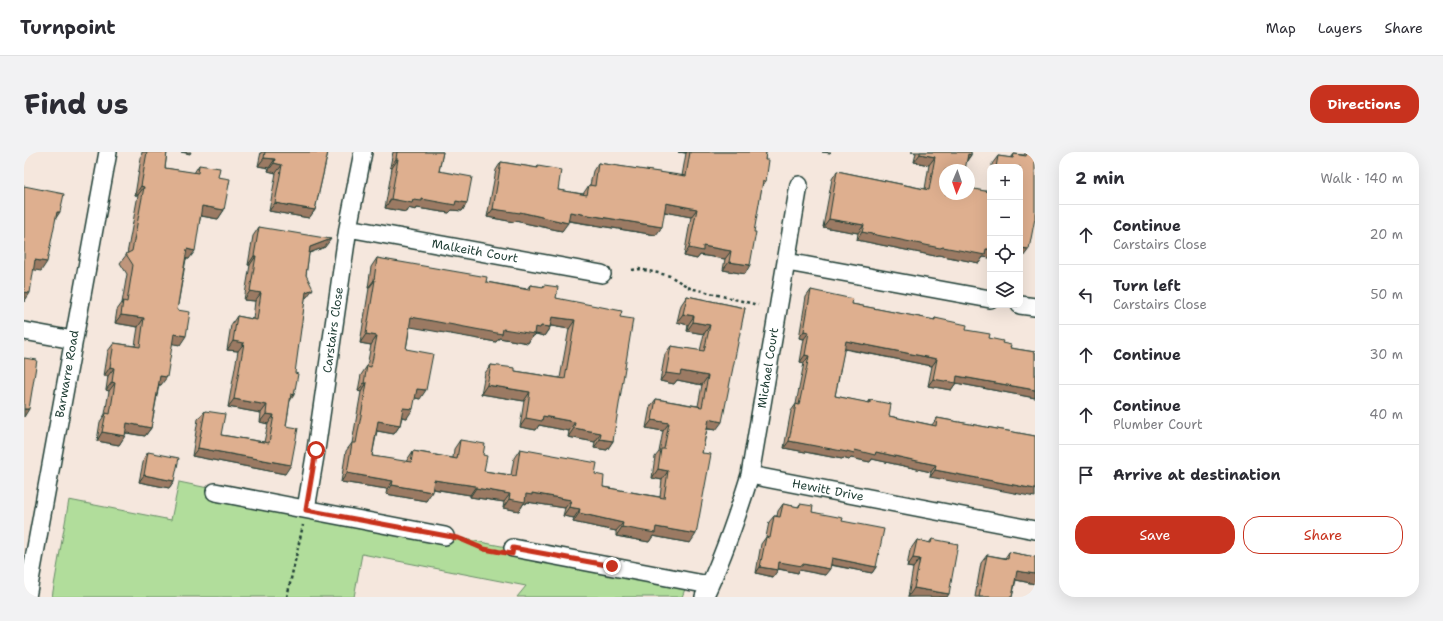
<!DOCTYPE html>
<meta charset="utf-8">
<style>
:root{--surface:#fff;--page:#f2f2f3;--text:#2b2b33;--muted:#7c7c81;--line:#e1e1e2;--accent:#c8321e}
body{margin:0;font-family:"Shantell Sans",sans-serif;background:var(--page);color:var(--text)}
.controls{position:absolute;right:12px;top:12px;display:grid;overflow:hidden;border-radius:8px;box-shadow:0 4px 16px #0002}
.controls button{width:36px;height:36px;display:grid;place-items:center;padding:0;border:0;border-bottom:1px solid var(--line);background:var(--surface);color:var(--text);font:20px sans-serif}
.compass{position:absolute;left:915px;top:12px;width:36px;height:36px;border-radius:50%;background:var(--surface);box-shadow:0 4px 16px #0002;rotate:182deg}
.stop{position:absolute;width:12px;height:12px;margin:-9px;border:3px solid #c8321e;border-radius:50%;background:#fff}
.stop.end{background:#c8321e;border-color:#fff;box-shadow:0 1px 4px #0008}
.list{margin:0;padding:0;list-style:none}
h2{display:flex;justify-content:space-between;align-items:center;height:52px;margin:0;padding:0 16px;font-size:17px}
h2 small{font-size:13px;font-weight:400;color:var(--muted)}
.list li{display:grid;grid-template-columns:26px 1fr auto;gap:12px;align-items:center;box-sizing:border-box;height:60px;padding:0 16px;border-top:1px solid var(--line)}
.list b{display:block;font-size:15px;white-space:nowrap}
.list p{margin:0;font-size:13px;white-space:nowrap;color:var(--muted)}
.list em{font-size:13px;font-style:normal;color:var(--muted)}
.actions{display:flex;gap:8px;padding:12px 16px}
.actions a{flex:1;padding:9px 0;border:1px solid var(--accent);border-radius:16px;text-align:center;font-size:14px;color:var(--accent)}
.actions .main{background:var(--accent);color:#fff}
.icon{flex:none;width:22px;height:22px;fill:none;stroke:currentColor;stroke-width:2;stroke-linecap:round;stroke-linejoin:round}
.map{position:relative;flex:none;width:1011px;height:445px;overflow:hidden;border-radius:16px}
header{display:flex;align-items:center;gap:24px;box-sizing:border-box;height:56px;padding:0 20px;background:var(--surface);border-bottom:1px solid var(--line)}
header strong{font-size:19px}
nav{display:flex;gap:22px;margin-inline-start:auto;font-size:14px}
.intro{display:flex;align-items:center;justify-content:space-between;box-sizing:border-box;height:96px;padding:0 24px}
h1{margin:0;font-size:28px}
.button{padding:10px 18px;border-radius:16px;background:var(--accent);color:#fff;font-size:14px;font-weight:700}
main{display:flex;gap:24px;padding:0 24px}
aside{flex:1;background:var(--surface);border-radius:16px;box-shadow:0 4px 16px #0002}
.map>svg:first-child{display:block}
.grass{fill:#b1dd9b;stroke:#688d68}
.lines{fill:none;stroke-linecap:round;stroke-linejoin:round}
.minor-casing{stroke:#1f3d34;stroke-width:20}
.path{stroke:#1f3d34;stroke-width:2.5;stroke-dasharray:3 3;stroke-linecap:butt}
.minor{stroke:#fff;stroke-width:17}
.wall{fill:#bf967b;stroke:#1f3d34}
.shaded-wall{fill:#9b7a64;stroke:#1f3d34}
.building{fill:#deaf8f;stroke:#1f3d34}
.route{stroke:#c8321e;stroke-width:5}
.labels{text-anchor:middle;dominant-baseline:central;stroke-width:3;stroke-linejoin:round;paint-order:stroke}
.street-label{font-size:12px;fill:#1f3d34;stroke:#fff}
</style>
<header>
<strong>Turnpoint</strong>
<nav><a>Map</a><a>Layers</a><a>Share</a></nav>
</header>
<div class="intro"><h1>Find us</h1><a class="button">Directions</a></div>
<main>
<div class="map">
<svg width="1011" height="445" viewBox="0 0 1011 445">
<rect width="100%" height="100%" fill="#f5e7dd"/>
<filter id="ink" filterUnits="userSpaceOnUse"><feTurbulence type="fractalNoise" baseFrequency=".025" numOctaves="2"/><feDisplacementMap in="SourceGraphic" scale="8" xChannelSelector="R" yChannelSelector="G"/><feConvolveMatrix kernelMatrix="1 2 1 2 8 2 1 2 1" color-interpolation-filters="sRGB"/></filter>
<g filter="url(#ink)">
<!-- grass -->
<path class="grass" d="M155 330 344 369 664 429 658 445H493L502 434 338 402 330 445H28L45 348 147 368Z"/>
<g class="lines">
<defs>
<path id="minor" d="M324 76 578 122
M763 110 966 147
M996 153 1011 155
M0 179 49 188
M726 323 775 33
M191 340 421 384
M282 357 292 298 324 76 339 0
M489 396 685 433
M3 445 84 0
M680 445C699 406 713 365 726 323L1011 378"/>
</defs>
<!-- minor casing -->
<use href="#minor" class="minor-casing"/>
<!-- path -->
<path class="path" d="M608 118 615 117 634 121 646 124 666 136 734 153
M437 387 460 397 474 399
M263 445 279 373"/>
<!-- minor -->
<use href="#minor" class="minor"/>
</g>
<!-- wall -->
<path class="wall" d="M118 0H143L141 16 170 21 175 13 194 25 200 58 194 67 177 64 165 107H162L153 158 156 193 148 191 137 233H135L127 276 121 284 102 281 95 293 73 289 76 270 81 262 85 239 82 238 84 224H80L84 199 90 191 111 194 114 175 91 171 93 158 98 151 103 122 96 111 103 102 114 43H111Z
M237 0H304L291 58 285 66 245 59 252 21 244 19 245 16 234 14Z
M369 0H419L415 19 443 51 438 59 428 58 425 61 393 56 392 58 384 56 382 60 361 56 368 16 366 15Z
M654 0H742L741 8 742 29 738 34 721 122 699 118 701 107 676 103 673 107 660 104 667 65 640 60 632 83 544 69 538 79 491 69 490 70 463 65 472 18 477 10 513 16 514 14 534 38 559 42 565 33H566L569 19 574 11 658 24 662 1Z
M887 0H947V3L921 42 963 39 966 24V106L959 105 955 111 914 103 911 104 833 88 834 81 799 75 808 27 813 19 901 37 905 13 890 10 892 1Z
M1002 0H1011L999 105H996V15H968V12L974 4 987 6 990 2 1000 3Z
M235 75 301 95 285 101 282 123 283 145 281 146 262 274 261 322 168 304 174 267 181 259 197 283 240 290 244 272 236 270 237 261 204 255 214 199 203 198 207 173 213 164 229 167 231 149 220 148 226 113H224L229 84Z
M353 106 462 130 503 137 506 133 519 135 520 133 532 146 596 165 589 289 583 298 570 296 571 290 544 285 545 279 515 273 512 278 496 275 500 249 457 242 461 221 467 213 491 219 536 226 545 177 527 174 520 184 512 182 510 184H508L504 191 475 186 472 190 386 174 382 197 396 247 391 246 383 266 378 265 376 273 370 282 353 279 348 304 382 310 383 308 389 299 429 306 430 297 436 288 459 303 460 319 487 323 490 306 496 297 571 322 579 335 636 345 638 328 628 326 631 305 635 300 639 279 622 276 626 255 632 247 674 254 678 233 653 228 650 232 636 229 641 202 647 194 676 199 680 182 663 179 664 173 653 170 657 153 663 144 721 156 692 278 683 277 678 301 666 391 629 384 625 390 592 384V379L549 370 550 366 539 364 541 356 503 350 502 352 500 351 495 359 479 356 480 350 446 345V343L408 337 402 349 362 342 363 337 317 330 322 299 328 291 337 240 334 239 337 223 343 214 347 193 336 191 345 136H344L347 115Z
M787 138 828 152 910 168 911 166 942 178 965 186 978 191 986 196 1011 200V246L932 231 927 238 904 234 908 214 820 197 811 244 844 251 846 248 865 264 908 273 913 266 1011 284 906 325 907 320 848 307 846 310 827 306 825 308 819 306 818 307 760 296 767 259 772 252 780 211 776 210 780 187 775 186 782 145Z
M124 300 150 329 145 336 115 330 120 306Z
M759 352 774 355 776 352 788 360 818 369 852 415 848 421 806 413 801 423 775 418 774 421 754 417 749 425 732 421 737 392 742 385 745 370 750 364H753L754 359Z
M908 387 925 442 884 445 889 416 883 415 886 398 893 388 905 391Z
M985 400 1011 405V432L992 428 988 445H951L957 411 963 403 981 406Z"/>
<!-- shaded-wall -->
<path class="shaded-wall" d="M157 0H167L166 2Z
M654 0H663L662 1Z
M798 0H807L806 1Z
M896 2 911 5 905 13 890 10Z
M944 2 947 3 941 10Z
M240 6 251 7 245 16 234 14Z
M372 7H374L368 16 366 15Z
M250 11 258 13 252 21 244 19Z
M117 34 120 35 114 43H111Z
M367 47 389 48 398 47 432 49 443 51 438 59 428 58 425 61 393 56 392 58 384 56 382 60 361 56Z
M251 51 291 58 285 66 245 59Z
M642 51 673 57 667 65 636 59Z
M178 54 200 58 194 67 172 63Z
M469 57 496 60 544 71 538 79 491 69 490 70 463 65Z
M33 60H36L30 69Z
M546 60 638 75 632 83 540 68Z
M805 67 840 73 834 81 799 75Z
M838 80 919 95 962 97H966V106L959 105 955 111 914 103 911 104 833 88Z
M307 87 301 95 280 103 286 95Z
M679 94 707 99 701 107 676 103 673 107 660 104 665 96Z
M996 96 1005 97 999 105H996Z
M163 97 171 99 165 107 157 106Z
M230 104H232L226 113H224Z
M11 108 23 110 17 119 5 117Z
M705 110 726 113 721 122 699 118Z
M350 128H351L345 136H344Z
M289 137 283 145 276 149 282 140Z
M226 139 237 141 231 149 220 148Z
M0 140 6 141 0 150Z
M659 162 670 164 664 173 653 170Z
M97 163 120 166 114 175 91 171Z
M387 165 479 177 511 175 517 174 526 175 520 184 512 182 510 184H508L504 191 475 186 472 190 381 174Z
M528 165 551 168 545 177 522 173Z
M669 170 686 173 680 182 663 179Z
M780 179 785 180 780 187 775 186Z
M150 182 162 184 156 193 144 191Z
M342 182 353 184 347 193 336 191Z
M209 189 220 191 214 199 203 198Z
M822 189 913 207 908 214 817 196Z
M781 203 785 204 780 211 776 210Z
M86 215 90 216 84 224H80Z
M657 219 684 224 678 233 653 228 650 232 636 229 642 221Z
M136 224 143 225 137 233 130 232Z
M933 224 1011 238V246L932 231 927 238 904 234 909 227Z
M88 230 91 231 85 239 82 238Z
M340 231H343L337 240 334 239Z
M463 233 506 240 500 249 457 242Z
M393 237 402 238 396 247 387 245Z
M267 242 270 243 264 252Z
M210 247 243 253 237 261 204 255Z
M379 256 389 257 383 266 373 264Z
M0 257H5L0 265Z
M242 262 250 263 244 272 236 270Z
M519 264 551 270 545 279 515 273 512 278 496 275 502 266Z
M685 267 698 270 692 278 679 276Z
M628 268 645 271 639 279 622 276Z
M354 269 376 273 370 282 348 278Z
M103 271 127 276 121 284 97 280Z
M550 276 577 281 571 290 544 285Z
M78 280 101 284 95 293 73 289Z
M576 287 589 289 583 298 570 296Z
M765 289 823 299 831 298 852 300 912 313 907 320 848 307 846 310 827 306 825 308 819 306 818 307 760 296Z
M174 296 267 313 261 322 168 304Z
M634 317 644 319 638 328 628 326Z
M911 318 1011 337V345L906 325Z
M323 321 369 329 363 337 317 330Z
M120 323 150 329 145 336 115 330Z
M410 328 452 334 446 343 404 336Z
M368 333 408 340 402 349 362 342Z
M452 336 486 342 480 350 446 345Z
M508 341 547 348 541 356 503 350 502 352 500 351 495 359 479 356 485 347 502 342Z
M545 355 556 357 550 366 539 364Z
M555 361 599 371 592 379 549 370Z
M598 375H632L672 382 666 391 629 384 625 390 592 384Z
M808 406 852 415 848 421 803 412Z
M889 406 896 407 889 416 883 415Z
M755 410 779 412 806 417 801 423 775 418 774 421 751 416Z
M736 415 754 418 749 425 732 421Z
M993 419 1011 422V432L988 427Z
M890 436 925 442 923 445H884Z"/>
<!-- building -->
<path class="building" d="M123 0H143L141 16 174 21 175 13 196 16 194 25 206 27 200 58 178 54 171 99 163 97 153 158 166 160 162 184 150 182 143 225 136 224 127 276 103 271 101 284 78 280 82 261 86 262 91 231 88 230 90 216 86 215 90 191 116 195 120 166 97 163 99 149 103 150 109 113 102 102 108 99 120 35 117 34Z
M241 0H304L291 58 251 51 258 13 250 11 251 7 240 6Z
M373 0H419L415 19 448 25 443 51 432 49 431 53 398 47V49L389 48 388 51 367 47 374 7H372Z
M666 0H742L741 8H745L742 29H739L730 80H732L726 113 705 110 707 99 679 94V99L665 96 673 57 642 51 638 75 546 60 544 71 496 60V61L469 57 477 10 514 16V14L537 18 534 38 563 43 565 33 571 34 574 11 662 24Z
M896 0H947V3L944 2 941 18H921V42H945V36L966 40V97H962L961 103 919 95 916 96 838 80 840 73 805 67 813 19 905 38 911 5 896 2Z
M1003 0H1011V66L1005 97 996 96V15H972L974 4 989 6 990 2 1002 4Z
M0 34 40 42 36 60H33L23 110 11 108 6 141 0 140Z
M235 75 307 87 286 95 282 123 289 137 282 140 271 221 274 222 270 243 267 242 262 274 274 276 267 313 174 296 181 259 201 262 197 283 245 291 250 263 242 262 243 253 210 247 220 191 209 189 213 164 233 168 237 141 226 139 232 104H230Z
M353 106 463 125 462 130 505 138 506 133 520 135V133L534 135 532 146 598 159 596 165 609 167 589 289 576 287 577 281 550 276 551 270 519 264 518 269 502 266 506 240 463 233 467 213 491 216V219L541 227 551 168 528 165 526 175 517 174 516 176 511 175 510 182 479 177 478 182 387 165 382 197 409 202 402 238 393 237 389 257 379 256 376 273 354 269 348 304 387 310 389 299 433 307 436 288 461 292 459 303 463 304 460 319 492 324 496 297 573 311 571 322 580 324 579 335 640 346 644 319 634 317 637 297H640L645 271 628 268 632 247 678 255 684 224 657 219 656 223 642 221 647 194 680 199 686 173 669 170 670 164 659 162 663 144 721 156 698 270 685 267 678 301 687 302 672 382 632 375 631 381 598 375 599 371 555 361 556 357 545 355 547 348 508 341V343L502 342 501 350 485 347 486 342 452 336V334L410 328 408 340 368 333 369 329 323 321 328 291H332L343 231H340L343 214 347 215 353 184 342 182 351 128H350Z
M787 138 829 147 828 152 911 168V166L943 173 942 178 966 182 965 186 979 189 978 191 987 193 986 196 1011 200V238L933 224 932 231 909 227 913 207 822 189 811 244 846 251V248L867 252 865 264 912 274 913 266 1011 284V337L911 318 912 313 852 300 851 303 831 298 830 301 823 299V300L765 289 772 252 775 253 785 204 781 203 785 180 780 179Z
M0 206 13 208 5 257H0Z
M124 300 155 306 150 329 120 323Z
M759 352 775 355 776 352 789 354 788 360 819 366 818 369 860 377 852 415 808 406 806 417 779 412 778 414 755 410 754 418 736 415 742 385 746 386 750 364 756 365Z
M908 387 934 392 925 442 890 436 896 407 889 406 893 388 907 391Z
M985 400 1011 405V422L993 419 988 445H955L963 403 984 407Z"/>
</g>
<g class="lines" filter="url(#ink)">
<!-- route -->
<path class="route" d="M292 298 282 358 434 386 460 397 488 402 489 396 588 414"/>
</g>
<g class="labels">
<!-- street labels -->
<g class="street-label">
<text transform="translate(451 99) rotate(10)">Malkeith Court</text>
<text transform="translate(309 178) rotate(-82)">Carstairs Close</text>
<text transform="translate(744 216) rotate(-81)">Michael Court</text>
<text transform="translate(43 222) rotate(-80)">Barwarre Road</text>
<text transform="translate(804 338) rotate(11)">Hewitt Drive</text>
</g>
</g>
</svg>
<div class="controls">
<button>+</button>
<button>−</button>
<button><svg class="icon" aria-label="locate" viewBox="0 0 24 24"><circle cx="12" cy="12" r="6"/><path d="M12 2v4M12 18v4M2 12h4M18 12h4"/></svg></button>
<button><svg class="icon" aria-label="layers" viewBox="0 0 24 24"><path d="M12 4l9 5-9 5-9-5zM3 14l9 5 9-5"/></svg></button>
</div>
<svg class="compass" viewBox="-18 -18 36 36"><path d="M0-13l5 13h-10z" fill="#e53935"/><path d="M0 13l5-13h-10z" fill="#7c7c81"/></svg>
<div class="stop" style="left:292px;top:298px"></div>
<div class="stop end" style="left:588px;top:414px"></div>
</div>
<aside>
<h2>2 min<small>Walk · 140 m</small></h2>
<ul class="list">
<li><svg class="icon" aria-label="ahead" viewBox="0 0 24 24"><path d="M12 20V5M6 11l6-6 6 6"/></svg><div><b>Continue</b><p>Carstairs Close</p></div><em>20 m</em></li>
<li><svg class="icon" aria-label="left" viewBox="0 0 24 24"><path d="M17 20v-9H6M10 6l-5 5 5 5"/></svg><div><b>Turn left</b><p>Carstairs Close</p></div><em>50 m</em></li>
<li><svg class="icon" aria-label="ahead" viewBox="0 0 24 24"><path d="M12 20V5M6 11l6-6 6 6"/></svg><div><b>Continue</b></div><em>30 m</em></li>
<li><svg class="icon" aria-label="ahead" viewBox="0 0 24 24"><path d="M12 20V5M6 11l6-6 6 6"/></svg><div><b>Continue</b><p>Plumber Court</p></div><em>40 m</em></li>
<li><svg class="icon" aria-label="arrive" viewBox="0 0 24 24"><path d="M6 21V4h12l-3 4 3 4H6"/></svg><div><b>Arrive at destination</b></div></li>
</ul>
<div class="actions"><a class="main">Save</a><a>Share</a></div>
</aside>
</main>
